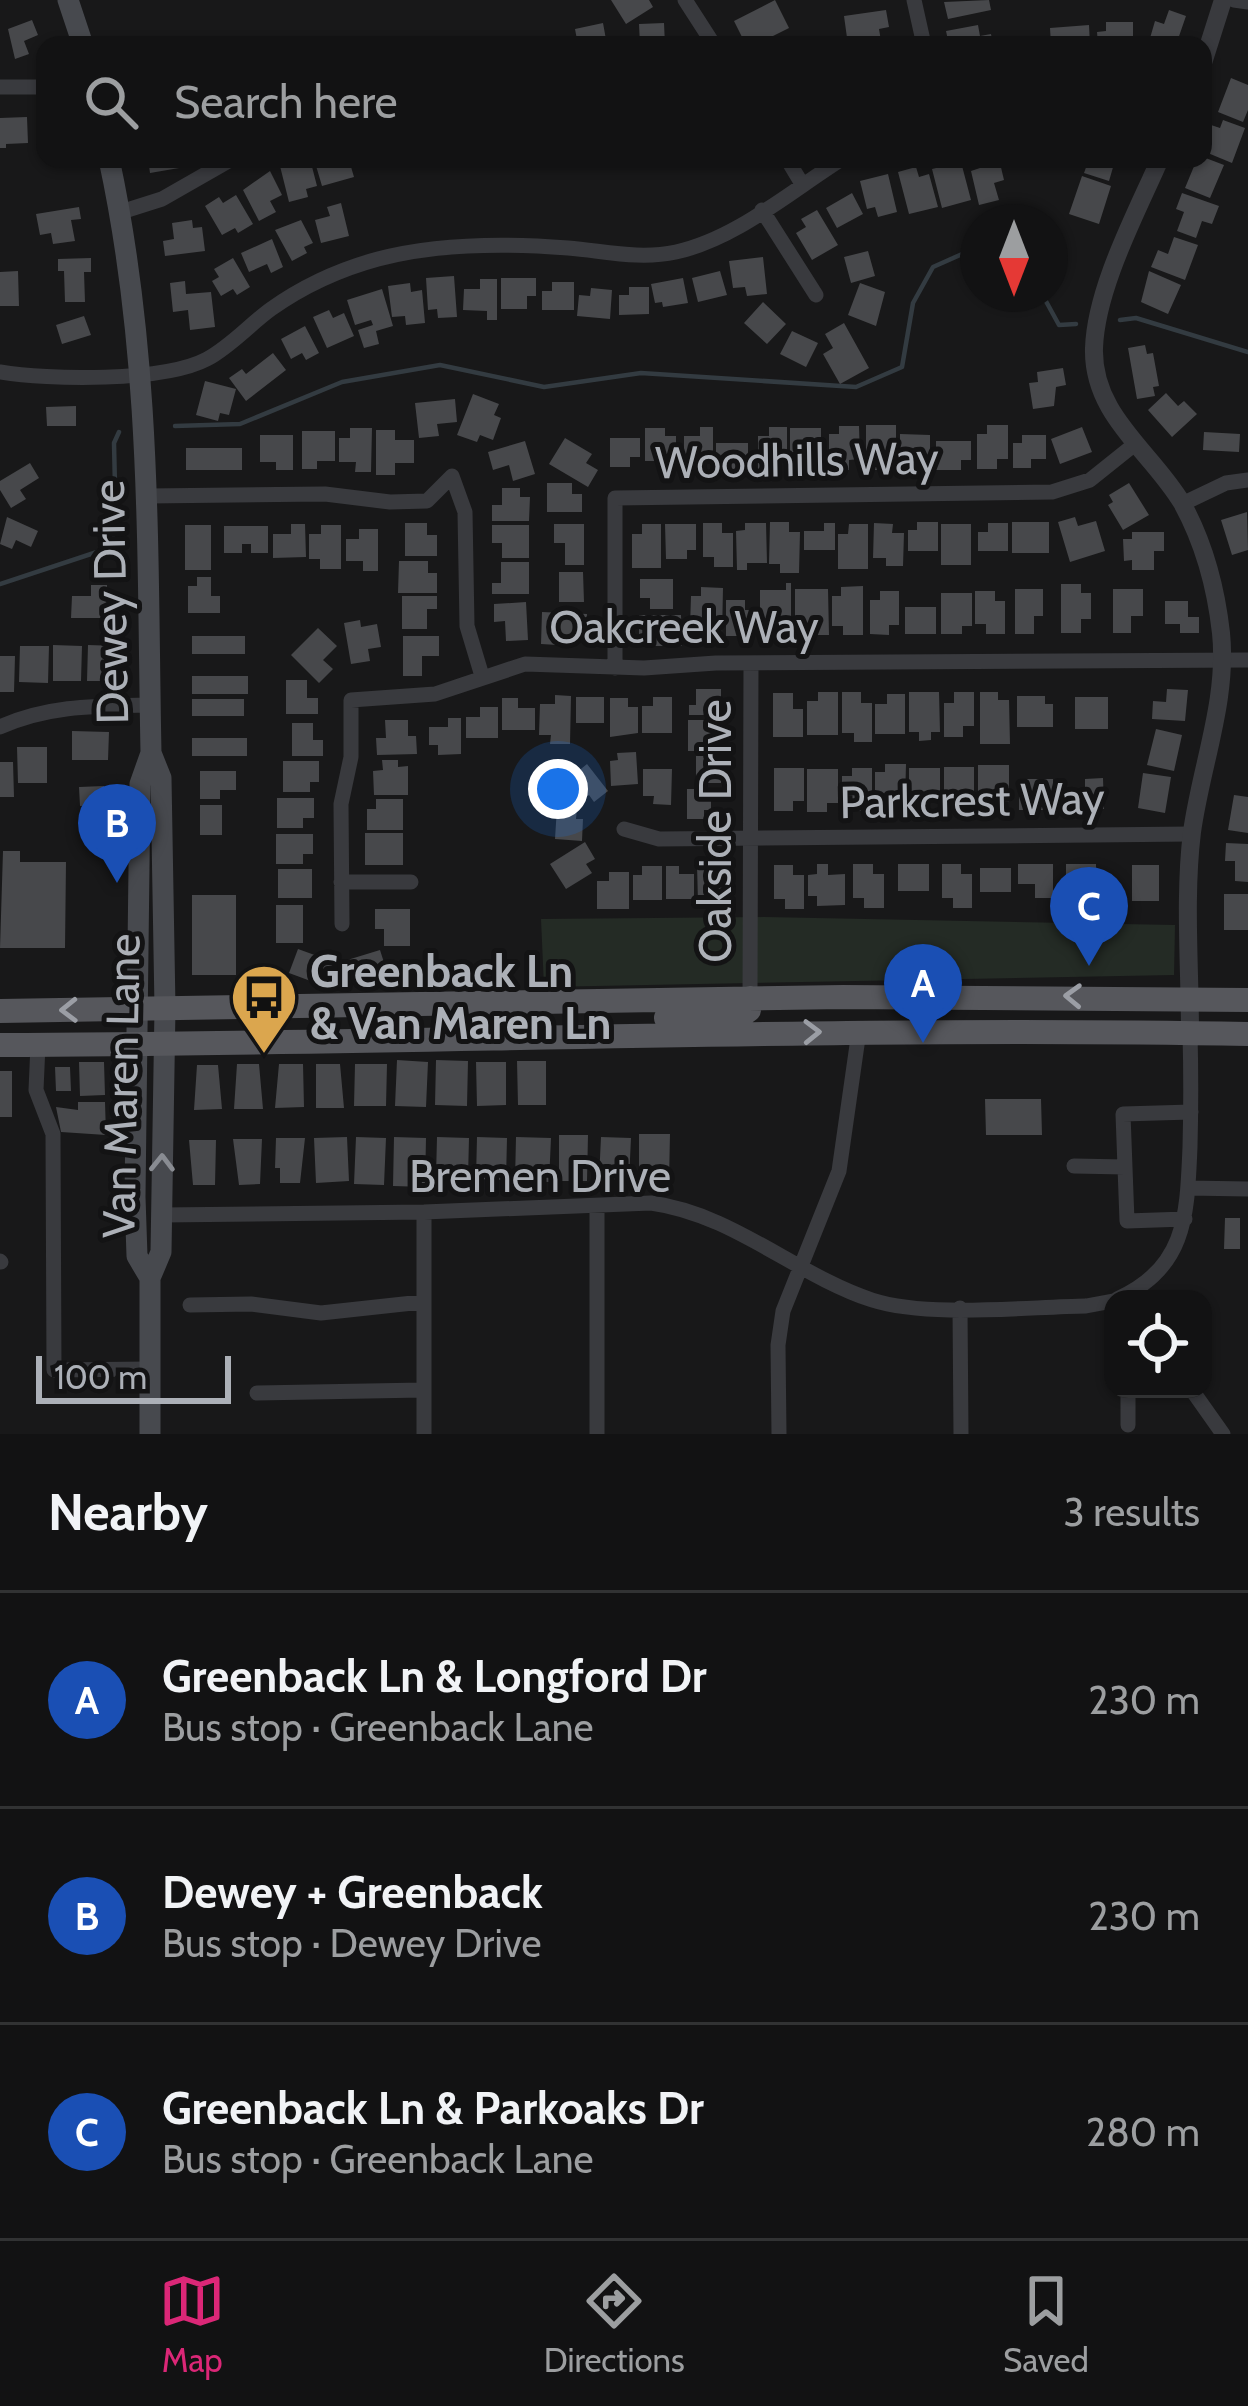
<!DOCTYPE html>
<meta charset="utf-8">
<style>
:root{--surface:#121213;--page:#1f2021;--text:#f1f3f6;--muted:#9c9ea0;--line:#313233;--accent:#db2777}
body{margin:0;font-family:Cabin,sans-serif;background:var(--page);color:var(--text)}
.controls{position:absolute;right:36px;bottom:36px;display:grid;overflow:hidden;border-radius:24px;box-shadow:0 3px 9px #0004}
.controls button{width:108px;height:108px;display:grid;place-items:center;padding:0;border:0;border-bottom:3px solid var(--line);background:var(--surface);color:var(--text);font:60px sans-serif}
.compass{position:absolute;left:960px;top:204px;width:108px;height:108px;border-radius:50%;background:var(--surface);box-shadow:0 3px 9px #0004;rotate:180deg}
.scale{position:absolute;left:36px;bottom:30px;width:195px;box-sizing:border-box;padding-left:12px;border:6px solid #acb0b7;border-top:0;font-size:33px;line-height:42px;white-space:nowrap;color:#acb0b7;-webkit-text-stroke:9px #131314;paint-order:stroke}
.you{position:absolute;left:558px;top:789px;width:42px;height:42px;margin:-30px;border:9px solid #fff;border-radius:50%;background:#1a73e8;box-shadow:0 0 0 18px #1a73e833}
.badge{display:grid;place-items:center;width:78px;height:78px;border-radius:50%;background:var(--accent);color:#fff;font-size:39px;font-weight:700}
.pin{position:absolute;translate:-50% -99px;filter:drop-shadow(0 3px 6px #0008)}
.pin::after{content:'';position:absolute;top:63px;width:42px;height:36px;background:inherit;clip-path:polygon(0 0,100% 0,50% 100%)}
.list{margin:0;padding:0;list-style:none}
h2{display:flex;justify-content:space-between;align-items:center;height:156px;margin:0;padding:0 48px;font-size:51px}
h2 small{font-size:39px;font-weight:400;color:var(--muted)}
.list li{display:grid;grid-template-columns:78px 1fr auto;gap:36px;align-items:center;box-sizing:border-box;height:216px;padding:0 48px;border-top:3px solid var(--line)}
.list b{display:block;font-size:45px;white-space:nowrap}
.list p{margin:0;font-size:39px;white-space:nowrap;color:var(--muted)}
.list em{font-size:39px;font-style:normal;color:var(--muted)}
.icon{flex:none;width:66px;height:66px;fill:none;stroke:currentColor;stroke-width:2;stroke-linecap:round;stroke-linejoin:round}
.map{position:relative;flex:none;width:1248px;height:1434px;overflow:hidden}
.search{position:absolute;background:var(--surface);box-shadow:0 3px 9px #0004;left:36px;right:36px;top:36px;height:132px;display:flex;align-items:center;gap:30px;box-sizing:border-box;padding:0 42px;border-radius:24px;color:var(--muted);font-size:45px}
.sheet{height:804px;background:var(--surface)}
nav{display:flex;justify-content:space-around;align-items:center;box-sizing:border-box;height:168px;border-top:3px solid var(--line);background:var(--surface);font-size:33px;color:var(--muted)}
nav a{display:grid;justify-items:center;gap:6px}
nav .on{color:var(--accent)}
.map>svg:first-child{display:block}
.green{fill:#242b25}
.lines{fill:none;stroke-linecap:round;stroke-linejoin:round}
.stream{stroke:#333b41;stroke-width:4.5}
.building{fill:#47484b}
.minor{stroke:#393a3e;stroke-width:15}
.tertiary{stroke:#393a3e;stroke-width:18}
.secondary{stroke:#47494e;stroke-width:21}
.primary{stroke:#56575c;stroke-width:24}
.oneway{stroke:#9b9ea5}
.oneway2{stroke:#898c92}
.labels{text-anchor:middle;dominant-baseline:central;stroke-width:10;stroke-linejoin:round;paint-order:stroke}
.street-label{font-size:45px;fill:#acb0b7;stroke:#131314}
.poi-label{font-size:45px;font-weight:bold;fill:#acb0b7;stroke:#131314;text-anchor:start}
</style>
<div class="map">
<svg width="1248" height="1434" viewBox="0 0 1248 1434">
<rect width="100%" height="100%" fill="#181819"/>
<!-- green -->
<path class="green" d="M765 917 1175 925 1174 975 544 987 541 919Z"/>
<g class="lines">
<!-- stream -->
<path class="stream" d="M1042 294 1059 325 1076 324
M1120 320 1136 318 1248 352
M175 426 240 424 342 382 440 365 544 387 641 373 856 387 902 367 913 303 933 267 978 247
M0 584 106 549 116 530 114 443 119 432"/>
</g>
<!-- building -->
<path class="building" d="M611 0H649L653 7 626 24Z
M775 0 789 28 757 44 753 36 744 41 734 21Z
M989 0 991 10 948 19 944 2Z
M886 10 889 27 879 29 881 41 848 45 844 16Z
M1169 10 1186 16 1176 45H1148L1155 21 1164 24Z
M32 20 38 35 24 41 29 54 15 59 8 29Z
M1106 22H1133V45H1098L1097 32 1106 31Z
M603 23 607 45H578L575 29Z
M664 23 665 45H640L639 24Z
M978 25 980 36 991 34 993 45H949L946 31Z
M1089 25 1090 45H1051L1050 28Z
M1231 78 1248 85V110L1243 122 1218 112Z
M27 117 28 143 6 144V148H0V118Z
M1223 120 1245 128 1232 163 1203 151 1211 125 1220 128Z
M1203 157 1224 165 1210 198 1185 188 1197 159Z
M148 159H184L185 167 150 173Z
M310 159 317 186 306 189 308 197 289 202 280 166Z
M314 159H335L336 164 349 160 354 177 322 186Z
M986 159H999L1004 180 994 183 999 200 979 205 971 171 980 168 978 161Z
M1089 159H1128L1125 168 1114 164 1109 181 1084 173Z
M961 162 971 200 942 208 932 169Z
M916 167 919 177 929 174 938 207 909 214 898 172Z
M270 171 282 195 270 201 276 212 259 221 243 190Z
M888 174 897 212 878 217 875 207 867 209 860 181Z
M1082 176 1111 186 1099 224 1069 214Z
M852 193 863 214 837 228 826 208Z
M1182 193 1219 206 1212 224 1202 221 1196 238 1177 231 1184 212 1176 209Z
M236 195 253 224 238 233 235 228 222 235 205 206 219 197 223 203Z
M341 203 349 236 321 243 315 220 330 216 327 207Z
M79 207 81 219 71 220 75 241 53 244 51 233 40 235 36 214Z
M817 210 838 245 812 260 796 233 806 227 801 219Z
M192 220 193 228 202 227 205 251 165 256 163 241 174 239 172 223Z
M301 220 313 243 304 247 307 253 292 261 275 230Z
M1174 237 1198 245 1185 280 1151 267 1158 250 1168 254Z
M272 239 283 267 271 273 267 264 249 272 241 253Z
M868 251 875 276 851 283 844 257Z
M763 257 767 294 747 296 745 287 733 288 729 261Z
M91 258V272H84L85 302H65L64 271H58V259Z
M233 258 250 287 237 295 233 289 221 296 212 281 219 277 214 269Z
M18 271 19 306H0V272Z
M720 271 727 295 698 302 692 278Z
M1149 271 1181 285 1168 314 1141 302Z
M454 276 457 317 438 318 437 309 428 310 426 278Z
M501 278H536V296H527V309H501Z
M683 278 688 303 663 307 662 302 655 303 651 284Z
M480 279H497V320H487V311L463 310 464 289H480Z
M185 281 186 294 211 292 215 327 190 330 188 310 173 312 170 283Z
M552 282H574V310H542V291H552Z
M410 283 411 292 422 290 425 323 406 325 405 316 392 317 388 286Z
M860 283 885 292 876 326 848 315Z
M629 287H649V314L619 315V295H629Z
M591 288 612 290 610 319 577 316 579 295 590 296Z
M382 289 393 326 376 331 379 344 364 348 358 330 373 325 371 320 355 325 347 300Z
M763 302 786 324 767 344 744 323Z
M329 310 333 318 344 313 354 336 327 348 313 317Z
M84 316 91 335 62 344 56 325Z
M844 323 869 368 840 384 823 354 833 348 825 334Z
M305 326 319 353 306 360 302 353 291 359 281 339Z
M792 331 818 343 806 367 780 354Z
M1145 345 1147 354 1153 353 1159 386 1153 387 1155 396 1137 399 1128 348Z
M273 353 286 370 246 401 229 378 242 369 246 374Z
M1063 368 1066 385 1056 387 1054 406 1033 409 1029 383 1038 382 1037 372Z
M205 381 236 389 229 415 220 413 218 421 196 415Z
M1166 393 1178 406 1184 401 1197 414 1172 437 1148 410Z
M473 394 499 404 494 415 501 418 493 440 480 435 477 442 457 435Z
M455 399 457 422 437 424 439 436 419 438 415 403Z
M76 406V426H47L46 407Z
M866 425H896V459H886V470H866Z
M987 425H1008V459H997V469H977V434H987Z
M839 426H859L860 459 849 460V470H829V434H839Z
M700 427H713V460H702V470H684V436H700Z
M769 427H787V460H777V470H758V436H769Z
M1082 427 1092 452 1060 464 1051 439Z
M350 428H372L371 472H355L356 462H339V438H350Z
M645 428H665V436H676V471L658 470V461H645Z
M790 428H821V471H801V462H790Z
M376 430H395V440H414V463H395V475H376Z
M302 431H335V461H317V469H302Z
M1204 432 1240 434 1239 452 1203 450Z
M900 434 930 435V469H911V462H900Z
M260 435H293V470H276V462H260Z
M1022 435H1046V459H1031V468H1013V443H1022Z
M565 438 592 454 586 463 598 470 588 487 549 464Z
M610 438H640V457H630V467H610Z
M525 441 535 474 513 481 509 465 493 470 488 452Z
M936 441H971V460H961V470H936Z
M716 443H748V469H716Z
M186 448H242V470H186Z
M30 463 39 478 20 490 26 499 11 508 0 490V481Z
M547 483H572V494H582V512H547Z
M1129 483 1149 515 1123 530 1108 505 1113 502 1109 495Z
M502 488H520V497H530L529 521H492V505H502Z
M1247 512 1248 550 1232 555 1221 520Z
M7 517 38 531 31 547 16 540 12 549 0 544Z
M1075 517 1078 526 1096 521 1105 551 1070 562 1058 522Z
M770 522H789V532H800L799 573H780V564H769Z
M917 522H938V551H908V530H917Z
M1012 522H1049V553H1012Z
M405 523H427V535H437V556H405Z
M703 523H722V533H733V567H714V557H703Z
M745 523H766L767 563H747V570H737L736 531 745 530Z
M824 523H835V550H804V531H824Z
M874 523 893 524 892 533H904L903 566H886V558H873Z
M988 523H1008V551H978V532H988Z
M291 524H305L306 557 273 558V534H291Z
M554 524H584V565H565V543H554Z
M642 524H661V568H632V534H642Z
M665 524H696V550H687V559H666Z
M849 524H868V569H838V534H848Z
M941 524H971V565H941Z
M185 525H211V570H185Z
M321 525H341V569H320V559H309V534H321Z
M492 525H529V558H502V543H492Z
M224 526H268V553H251V544H242V553H224Z
M359 529H378V571H363V561H346V539H359Z
M1132 532H1164V551H1154V570H1132V560L1124 561 1123 539H1132Z
M399 561H428V573H437V593H398Z
M501 562H529V594H492V583H501Z
M559 572H583L584 602H559Z
M197 577H211V596H220V613H188V586H197Z
M640 579H673V609H650V598H640Z
M786 583H791V636H771V626H760V590H786Z
M1061 584H1081V593H1091V619H1081V633H1061Z
M91 585H107L106 618H71L72 596H91Z
M863 586V635H843V626H832V596H841V587Z
M701 587 723 588 722 636H702V627H690L691 596H701Z
M795 589H828L829 635H813V625L795 626Z
M1015 589H1043V616H1034V634H1015Z
M1113 589H1143V616H1131V633H1113Z
M880 591H899V625H889V635L870 634V600H880Z
M975 591H995V601H1005V634H986V624H975Z
M941 593H972V626H962V634H941Z
M402 596H437V609H427V629H402Z
M726 600H745V610H754V626H745V636H726Z
M1165 601H1188V617H1199V633H1180V624H1165Z
M526 602 528 640 506 641 505 621 494 622V604Z
M905 607H936V634H905Z
M542 612 587 614 586 630 575 629 574 646 541 644Z
M639 615H681L682 646H639Z
M360 620 361 627 377 624 381 647 368 649 370 661 351 664 344 623Z
M318 628 337 646 323 660 333 669 319 683 291 655Z
M192 636H245V654H192Z
M403 636H439V656H422V676H403Z
M53 645 82 646 81 681H53Z
M88 645 118 646 117 681H87Z
M20 646H49L48 683 19 682Z
M0 656H15L14 692H0Z
M192 676H248V694H192Z
M286 680H307V698H318V714H286Z
M696 689H721V715H689V705H696Z
M1167 689 1188 690 1185 721 1152 719 1153 701 1166 702Z
M818 692H838V735H807V701H818Z
M842 692H861V703H872V742H854V733H842Z
M909 692H939L940 732H931V740L919 741V732H909Z
M954 692H974V726H963V737H944V703H954Z
M980 692H998V700H1009L1010 744H980Z
M773 693H793V709H803V737H773Z
M887 694H905V734H875V704H887Z
M555 695 571 696 570 744H550L551 735H539L540 704H555Z
M1017 696H1045V704H1053V727H1017Z
M576 697H604V723H576Z
M653 697H672V733H642V706H653Z
M1075 697H1108V729H1075Z
M502 698H518V708H535V730H502Z
M610 698H628V707H638V733L610 737Z
M192 699H244V716H192Z
M480 707H498V738H466V717H480Z
M448 718H461V754L438 755V745H429V727H448Z
M385 720H408V736H416L417 754 377 755 376 738H386Z
M688 720H721V732H711V751H688Z
M292 723H313V740H323V756H292Z
M1156 729 1182 735 1174 771 1147 765Z
M72 731 109 732 108 760H72Z
M192 738H247V756H192Z
M17 747H47V783H18Z
M636 752 638 784 611 786 610 761 618 760 617 753Z
M696 756H721V783H696Z
M382 760H398V767L408 766V795H374L373 771 383 770Z
M283 761H319V782H310V792H283Z
M0 762H13L14 797H0Z
M587 764 608 791 594 802 589 795 578 803 558 777 572 767 576 773Z
M885 764H906L905 802H895V812H875V772H885Z
M978 765H1009V811H989V801H978Z
M944 767H974V810H955V801H944Z
M774 768H804V801H793V811H774Z
M852 768H872V801H862V811H842V776H852Z
M909 768H940V802H929V811H909Z
M643 769H672L671 805 653 804 654 796H643Z
M807 769H838V803H827V812H807Z
M200 771H236V790H220V799H200Z
M1143 773 1171 777 1165 813 1138 808Z
M1103 778 1104 809 1067 810V789H1085V779Z
M1019 779H1053V810H1019Z
M104 786 105 805 80 806 79 787Z
M687 789H721V800H711V810H704V819H687Z
M1234 795 1248 797V833L1228 830Z
M277 798H314V818H303V828H277Z
M376 799H403V830H367V809H376Z
M200 805H222V835H200Z
M557 807 577 808 576 819H583L582 841 555 839Z
M365 833H403V865H365Z
M276 834H313V854H303V864H276Z
M585 842 595 859 586 864 592 873 566 889 550 864Z
M1226 843 1248 844V882L1235 881V861H1225Z
M3 851H20V862H66L65 948H0Z
M697 864H709V874L718 873V881H728V896H708V903H698Z
M817 864H828V875L845 874V905L817 906V896H808V875L817 874Z
M853 864H873V874H884V908H864V898H853Z
M898 864H929V891H898Z
M942 864H961V874H972V908H953V898H942Z
M1018 864H1053V898H1035V884H1018Z
M1066 864H1096V873H1105V894H1066Z
M774 865H793V875H804V909H785V899H774Z
M1132 865H1159V901H1132Z
M642 866H662V900H633V875H642Z
M666 866H679V874H694V899H666Z
M980 868H1011V892H980Z
M278 869H312V898H278Z
M609 872H629V909H597V881H609Z
M1224 894H1248V930H1224Z
M192 895H236V975H192Z
M276 905H303V943H276Z
M375 909H410V946H384V929H375Z
M298 949 334 962 328 979 319 975 316 983 289 973Z
M380 950 388 975 362 984 360 979 351 981 344 961Z
M397 1060 428 1062 426 1107 395 1106Z
M436 1060 468 1061 467 1106 435 1105Z
M517 1061H546V1105H518Z
M79 1062H104L105 1095 80 1096Z
M476 1062H506V1105L477 1106Z
M237 1064H259L263 1109H234Z
M279 1064H303L304 1107 275 1108Z
M316 1064H340L344 1108H316Z
M355 1064H387L386 1106H354Z
M197 1065H218L222 1109 194 1110Z
M55 1067H70L71 1091H56Z
M0 1071H12V1117H0Z
M985 1099H1041L1042 1135H986Z
M78 1102H105L106 1135 61 1132 56 1107 78 1110Z
M639 1134H670L669 1181H639Z
M559 1135H588L587 1181H559Z
M347 1137 349 1181 316 1183 314 1138Z
M356 1137 386 1138 384 1185 354 1184Z
M394 1137 426 1138 425 1187 393 1186Z
M437 1137 469 1138 468 1178 436 1177Z
M477 1137 507 1138 506 1180 476 1179Z
M516 1137 551 1138 549 1182 515 1181Z
M601 1137 631 1138 629 1180 599 1179Z
M276 1138H305L300 1183H280V1168H275Z
M233 1139H262L260 1184 239 1185Z
M189 1140H216L215 1185H193Z
M1225 1218H1240V1249H1224Z"/>
<g class="lines">
<!-- minor -->
<path class="minor" d="M685 0 714 45
M914 0 924 45
M1234 0 1248 2
M0 87H45
M787 159 802 184
M762 210 816 295
M121 212 162 199 232 159
M0 372C48 380 164 382 207 359 231 346 249 325 271 309 302 287 341 269 378 259 439 243 505 243 568 248 605 251 639 260 676 252 736 239 791 191 842 159
M148 496 325 494 390 502 427 501 452 476 465 512 467 626 482 676
M1182 504 1226 483 1248 480
M615 668V498L1052 492 1090 480 1135 444
M0 727C49 705 97 706 150 705
M624 829 659 839 1192 834
M341 882H411
M342 924 341 804 351 757V700L435 694 525 664 644 668 716 663 1248 660
M750 998 751 663
M38 1045 36 1090 53 1134 54 1370 148 1369
M1074 1166 1125 1167
M1188 1188 1248 1189
M597 1208V1434
M161 1215 424 1212 651 1203C733 1214 796 1275 872 1300 929 1318 1024 1307 1086 1306L1113 1301
M1185 1219 1127 1221 1123 1114 1191 1112
M0 1261 1 1262
M1117 1299C1187 1268 1187 1214 1190 1147 1191 1109 1191 1071 1190 1033
M190 1305 251 1304 321 1313 422 1302
M960 1308 961 1434
M1128 1389V1425
M257 1393 423 1390
M1194 1393 1223 1434
M424 1434V1212
M779 1434 778 1345 783 1311 839 1171 859 1031"/>
<!-- tertiary -->
<path class="tertiary" d="M1203 63 1223 0
M1160 159C1136 214 1096 288 1094 348 1092 415 1151 451 1182 503 1204 543 1216 588 1221 633 1228 700 1201 766 1192 832 1184 897 1190 967 1190 1033"/>
<!-- secondary -->
<path class="secondary" d="M68 0 83 45
M109 159C152 359 147 550 151 753L140 784 135 1197 137 1256 150 1278
M150 1434V1278L161 1252 165 1008 161 778 151 753"/>
<!-- primary -->
<path class="primary" d="M0 1011 843 997 1248 1000
M666 1018 742 1015 749 1010 750 998
M0 1045C416 1044 832 1026 1248 1034"/>
</g>
<!-- one-way arrows -->
<defs><path id="oneway-chevron" d="M-2-3.5L2.5 0L-2 3.5" fill="none" stroke-width="1.6" stroke-linecap="round" stroke-linejoin="round" transform="scale(3)"/></defs>
<g class="oneway">
<use href="#oneway-chevron" transform="translate(1073 996) rotate(-178)"/>
<use href="#oneway-chevron" transform="translate(69 1010) rotate(179)"/>
<use href="#oneway-chevron" transform="translate(812 1032) rotate(-1)"/>
</g>
<use class="oneway2" href="#oneway-chevron" transform="translate(162 1163) rotate(-89)"/>
<!-- icons -->
<defs>
<symbol id="bus-pin" viewBox="-11 -11 22 30"><path d="M0 17L-7.5 6A9.5 9.5 0 1 1 7.5 6Z" fill="#dba64e" stroke="#131314"/><path d="M-5-6H5V4H4V6H2V4H-2V6H-4V4H-5ZM-3.5-4V0h7V-4ZM-3.5 1.2v1.5H-2V1.2ZM2 1.2v1.5H3.5V1.2Z" fill="#111"/></symbol>
</defs>
<g fill-rule="evenodd">
<use href="#bus-pin" x="226" y="959" width="76" height="104"/>
</g>
<g class="labels">
<!-- street labels -->
<g class="street-label">
<text transform="translate(797 460) rotate(-1)">Woodhills Way</text>
<text transform="translate(110 602) rotate(-91)">Dewey Drive</text>
<text x="684" y="627">Oakcreek Way</text>
<text transform="translate(972 800) rotate(-1)">Parkcrest Way</text>
<text transform="translate(715 831) rotate(-90)">Oakside Drive</text>
<text transform="translate(121 1086) rotate(-89)">Van Maren Lane</text>
<text x="540" y="1176">Bremen Drive</text>
</g>
<!-- poi labels -->
<g class="poi-label">
<text x="310" y="971">Greenback Ln<tspan x="310" dy="52">&amp; Van Maren Ln</tspan></text>
</g>
</g>
</svg>
<div class="controls">
<button><svg class="icon" aria-label="locate" viewBox="0 0 24 24"><circle cx="12" cy="12" r="6"/><path d="M12 2v4M12 18v4M2 12h4M18 12h4"/></svg></button>
</div>
<svg class="compass" viewBox="-18 -18 36 36"><path d="M0-13l5 13h-10z" fill="#e53935"/><path d="M0 13l5-13h-10z" fill="#9c9ea0"/></svg>
<div class="scale">100 m</div>
<div class="you"></div>
<div class="pin badge" style="left:923px;top:1043px;background:#1a4fb4">A</div>
<div class="pin badge" style="left:117px;top:883px;background:#1a4fb4">B</div>
<div class="pin badge" style="left:1089px;top:966px;background:#1a4fb4">C</div>
<div class="search"><svg class="icon" aria-label="search" viewBox="0 0 24 24"><circle cx="10" cy="10" r="6"/><path d="M15 15l6 6"/></svg>Search here</div>
</div>
<section class="sheet">
<h2>Nearby<small>3 results</small></h2>
<ul class="list">
<li><span class="badge" style="background:#1a4fb4">A</span><div><b>Greenback Ln &amp; Longford Dr</b><p>Bus stop · Greenback Lane</p></div><em>230 m</em></li>
<li><span class="badge" style="background:#1a4fb4">B</span><div><b>Dewey + Greenback</b><p>Bus stop · Dewey Drive</p></div><em>230 m</em></li>
<li><span class="badge" style="background:#1a4fb4">C</span><div><b>Greenback Ln &amp; Parkoaks Dr</b><p>Bus stop · Greenback Lane</p></div><em>280 m</em></li>
</ul>
</section>
<nav>
<a class="on"><svg class="icon" aria-label="map" viewBox="0 0 24 24"><path d="M3 6l6-2 6 2 6-2v14l-6 2-6-2-6 2zM9 4v14M15 6v14"/></svg>Map</a>
<a><svg class="icon" aria-label="directions" viewBox="0 0 24 24"><path d="M12 3l9 9-9 9-9-9zM9 14v-3h6M13 9l2 2-2 2"/></svg>Directions</a>
<a><svg class="icon" aria-label="saved" viewBox="0 0 24 24"><path d="M7 4h10v16l-5-4-5 4z"/></svg>Saved</a>
</nav>
